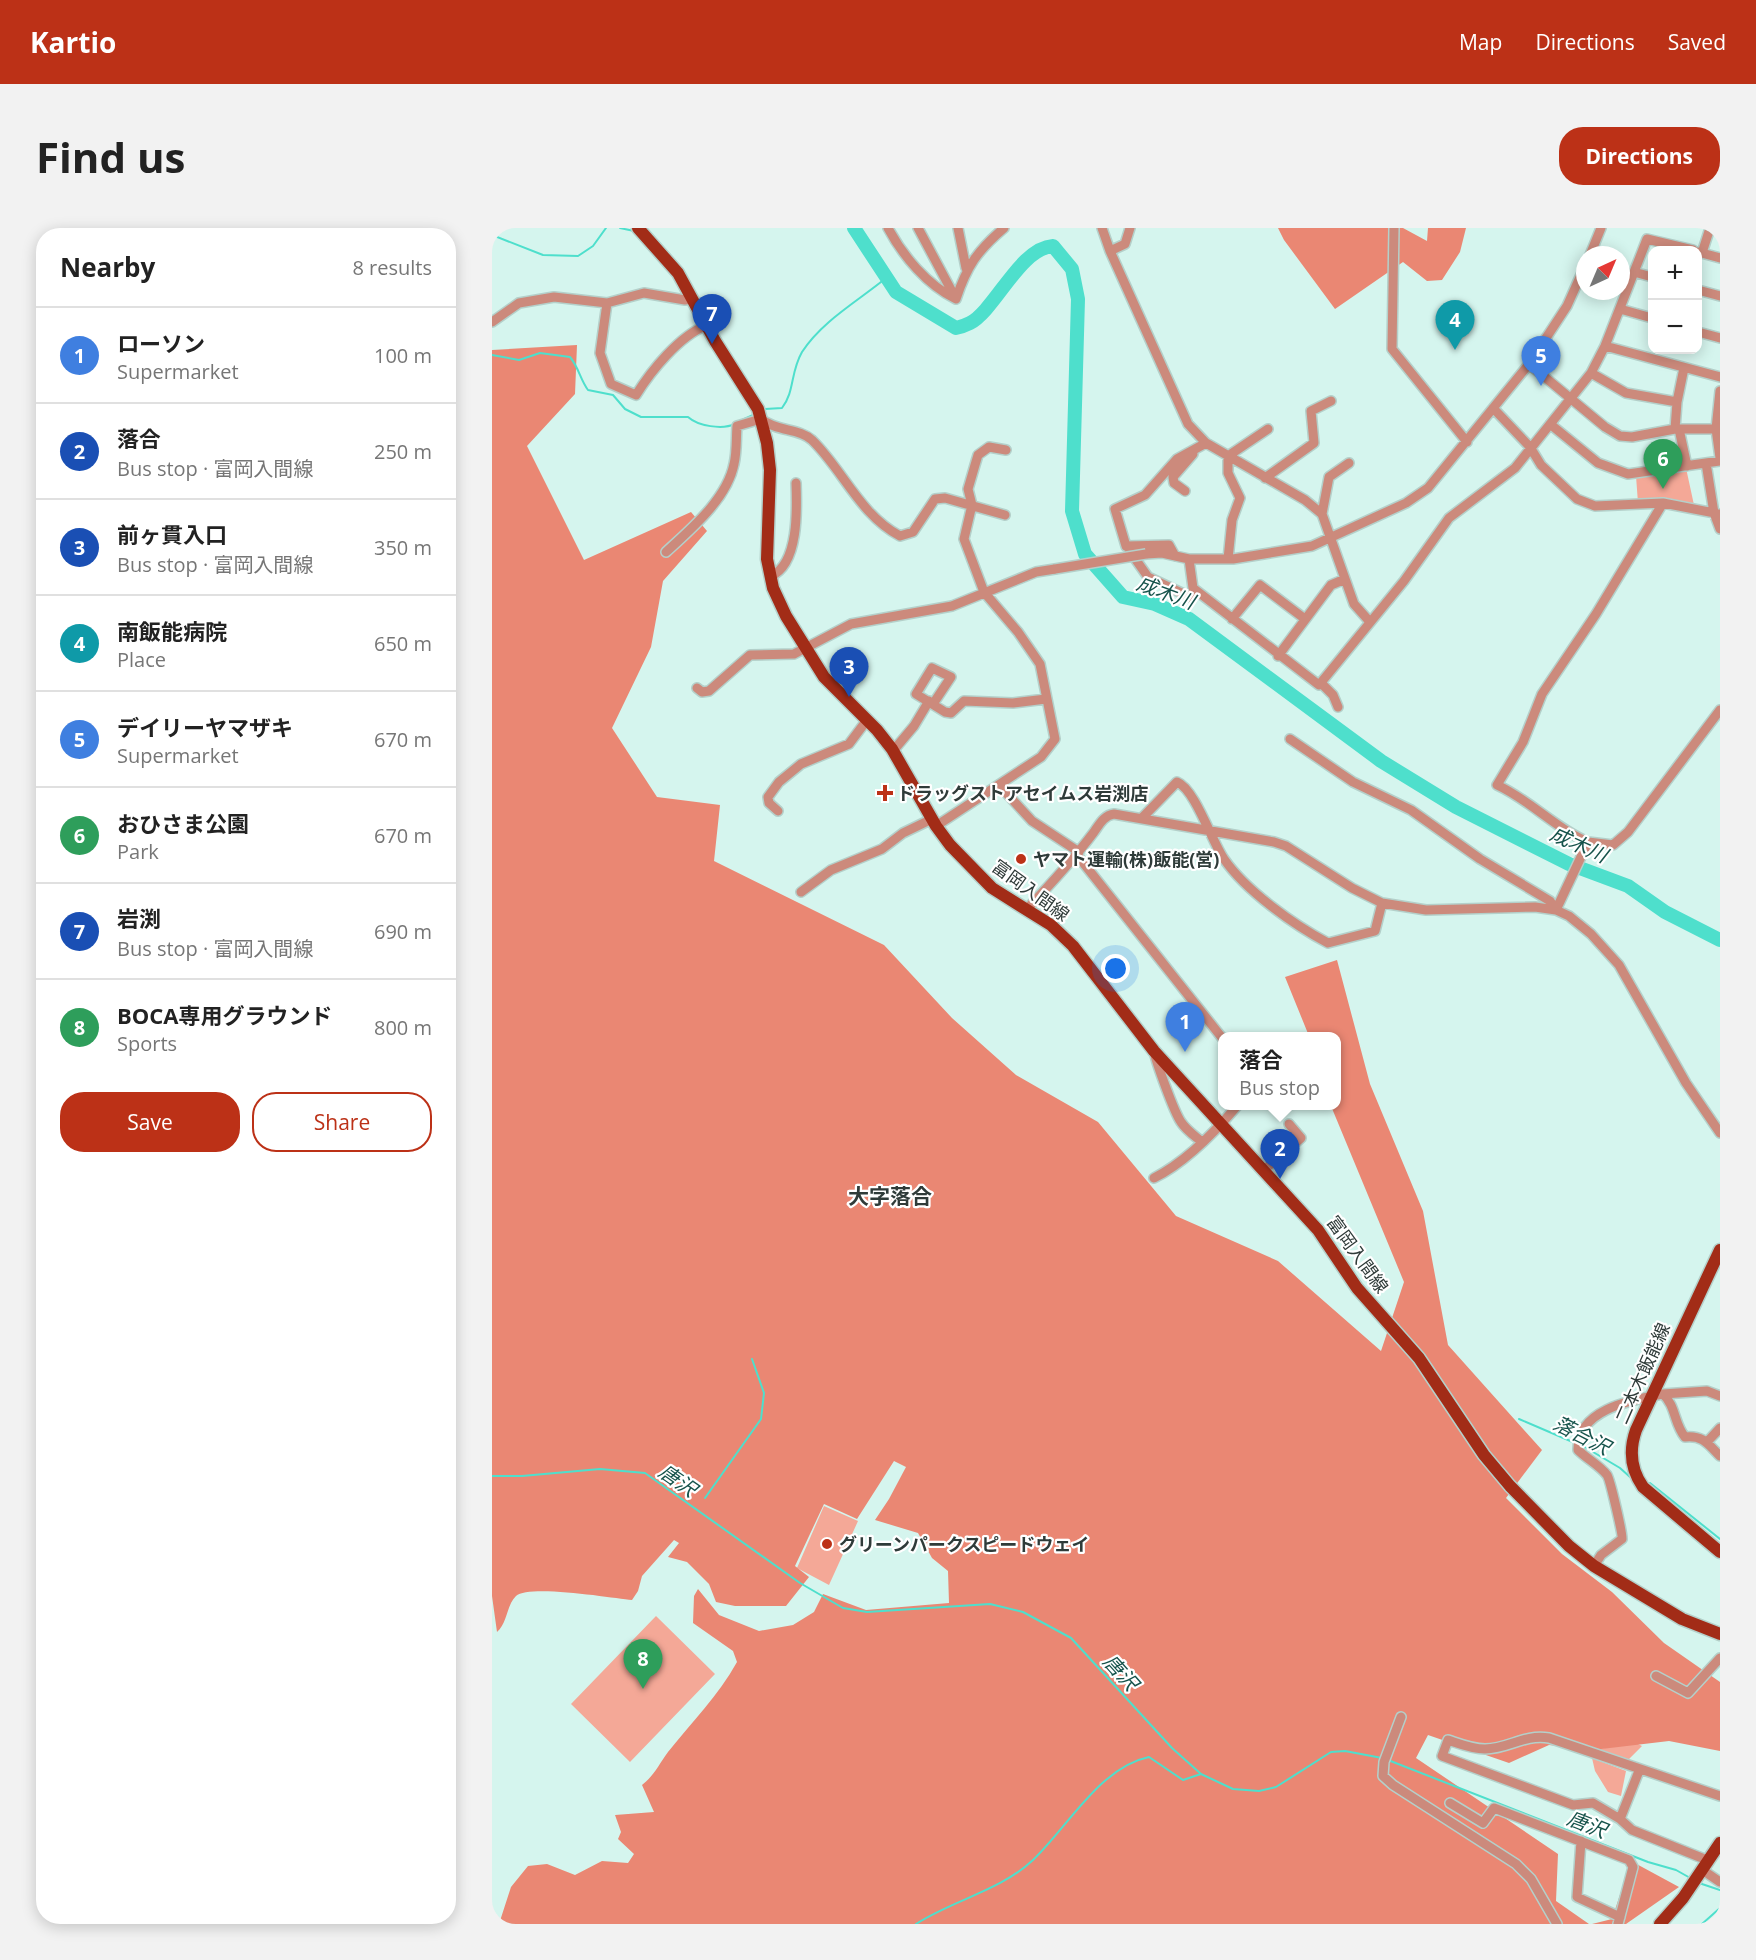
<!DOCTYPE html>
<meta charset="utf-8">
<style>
:root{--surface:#fff;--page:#f2f2f2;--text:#222;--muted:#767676;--line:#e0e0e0;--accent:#bc3117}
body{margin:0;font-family:"Open Sans","Noto Sans JP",sans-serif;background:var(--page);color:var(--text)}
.controls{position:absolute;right:18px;top:18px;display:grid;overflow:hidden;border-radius:12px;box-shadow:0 3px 15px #0003}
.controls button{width:54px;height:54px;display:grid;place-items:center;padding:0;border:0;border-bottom:2px solid var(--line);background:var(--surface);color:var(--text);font:30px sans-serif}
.compass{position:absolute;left:1084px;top:18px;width:54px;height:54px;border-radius:50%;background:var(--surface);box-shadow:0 3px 15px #0003;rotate:44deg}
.you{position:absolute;left:624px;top:741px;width:21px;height:21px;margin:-15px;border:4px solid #fff;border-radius:50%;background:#1a73e8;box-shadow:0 0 0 9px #1a73e833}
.badge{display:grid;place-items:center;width:39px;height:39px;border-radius:50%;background:var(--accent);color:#fff;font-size:20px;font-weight:700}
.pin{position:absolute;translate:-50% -50px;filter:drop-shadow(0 2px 3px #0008)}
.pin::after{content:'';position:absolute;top:32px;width:21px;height:18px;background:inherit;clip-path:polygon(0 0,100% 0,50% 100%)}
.popup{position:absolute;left:726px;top:804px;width:123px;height:78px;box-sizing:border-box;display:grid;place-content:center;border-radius:12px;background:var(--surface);filter:drop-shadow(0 2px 4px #0005);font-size:20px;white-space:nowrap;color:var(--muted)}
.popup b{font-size:22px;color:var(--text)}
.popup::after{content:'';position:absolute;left:50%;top:100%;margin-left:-12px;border:12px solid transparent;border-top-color:var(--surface)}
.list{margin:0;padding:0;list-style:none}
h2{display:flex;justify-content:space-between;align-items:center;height:78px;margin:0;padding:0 24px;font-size:26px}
h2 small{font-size:20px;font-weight:400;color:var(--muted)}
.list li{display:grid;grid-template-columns:39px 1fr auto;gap:18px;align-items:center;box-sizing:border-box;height:96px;padding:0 24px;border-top:2px solid var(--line)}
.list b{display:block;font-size:22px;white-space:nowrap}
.list p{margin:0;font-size:20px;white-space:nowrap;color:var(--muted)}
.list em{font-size:20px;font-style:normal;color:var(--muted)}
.actions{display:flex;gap:12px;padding:18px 24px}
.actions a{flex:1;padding:14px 0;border:2px solid var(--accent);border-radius:24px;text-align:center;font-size:21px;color:var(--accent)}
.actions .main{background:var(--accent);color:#fff}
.map{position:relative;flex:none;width:1228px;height:1696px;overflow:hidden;border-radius:24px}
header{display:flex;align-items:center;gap:36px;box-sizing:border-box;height:84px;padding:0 30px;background:var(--accent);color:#fff}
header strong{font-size:28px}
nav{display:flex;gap:33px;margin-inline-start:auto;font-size:21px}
.intro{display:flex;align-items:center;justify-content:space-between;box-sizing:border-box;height:144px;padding:0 36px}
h1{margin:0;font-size:42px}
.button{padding:15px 27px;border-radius:24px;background:var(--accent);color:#fff;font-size:21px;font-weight:700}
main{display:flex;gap:36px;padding:0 36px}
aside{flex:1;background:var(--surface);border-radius:24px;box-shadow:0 3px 15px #0003}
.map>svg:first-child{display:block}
.green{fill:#f4a897}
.forest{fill:#ea8773}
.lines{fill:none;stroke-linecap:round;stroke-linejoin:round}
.stream{stroke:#4edfcc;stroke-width:2}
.river{stroke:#4edfcc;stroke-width:14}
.minor-casing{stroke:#b4d0ca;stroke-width:12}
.major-casing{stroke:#b4d0ca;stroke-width:15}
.minor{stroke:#cc8a7c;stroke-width:9}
.major{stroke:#a22c17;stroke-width:12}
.minor-bridge-casing{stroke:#b4d0ca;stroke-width:12;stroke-linecap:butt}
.minor-bridge{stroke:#cc8a7c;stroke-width:9}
.poi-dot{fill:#bc3117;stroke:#fff;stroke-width:2}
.labels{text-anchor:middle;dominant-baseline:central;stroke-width:4.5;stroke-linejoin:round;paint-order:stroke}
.poi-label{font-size:18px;font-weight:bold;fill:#2f3b39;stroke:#fff;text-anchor:start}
.street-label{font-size:18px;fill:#2f3b39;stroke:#fff}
.water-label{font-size:20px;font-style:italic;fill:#16534b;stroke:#fff}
.quarter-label{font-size:21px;font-weight:bold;fill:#2f3b39;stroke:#fff}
</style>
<header>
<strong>Kartio</strong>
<nav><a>Map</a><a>Directions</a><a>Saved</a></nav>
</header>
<div class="intro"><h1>Find us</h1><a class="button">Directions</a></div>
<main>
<aside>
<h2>Nearby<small>8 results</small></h2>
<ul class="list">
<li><span class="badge" style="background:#3f7fe0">1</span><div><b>ローソン</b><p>Supermarket</p></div><em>100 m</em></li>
<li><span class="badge" style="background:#1a4fb4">2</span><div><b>落合</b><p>Bus stop · 富岡入間線</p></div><em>250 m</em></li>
<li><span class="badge" style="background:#1a4fb4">3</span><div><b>前ヶ貫入口</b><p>Bus stop · 富岡入間線</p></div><em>350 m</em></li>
<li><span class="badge" style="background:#0f9aa8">4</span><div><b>南飯能病院</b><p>Place</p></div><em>650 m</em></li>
<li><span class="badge" style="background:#3f7fe0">5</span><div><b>デイリーヤマザキ</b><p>Supermarket</p></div><em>670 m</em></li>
<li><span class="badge" style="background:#2e9e5b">6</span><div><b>おひさま公園</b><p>Park</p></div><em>670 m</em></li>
<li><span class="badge" style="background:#1a4fb4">7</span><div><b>岩渕</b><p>Bus stop · 富岡入間線</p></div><em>690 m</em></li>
<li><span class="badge" style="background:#2e9e5b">8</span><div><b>BOCA専用グラウンド</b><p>Sports</p></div><em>800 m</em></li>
</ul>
<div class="actions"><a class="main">Save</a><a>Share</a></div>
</aside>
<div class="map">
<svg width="1228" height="1696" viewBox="0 0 1228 1696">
<rect width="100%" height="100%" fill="#d5f5ee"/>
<!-- green -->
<path class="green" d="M1194 240 1202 277 1146 275 1144 248Z
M332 1278 366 1293 337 1357 305 1340Z
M164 1388 223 1446 138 1534 79 1476Z
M1144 1515 1150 1518 1135 1533 1101 1522Z
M1100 1530 1134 1543 1129 1568 1116 1564 1103 1543Z"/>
<!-- forest -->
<path class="forest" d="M786 0H911L935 13 936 0H974L968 24 950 52 935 53 911 34 843 81 792 12Z
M85 117 83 166 35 218 92 332 199 284 215 303 171 353 159 419 120 500 165 569 228 577 222 633 392 717 460 790 524 847 606 894 684 988 786 1033 889 1123 912 1054 839 878H845V808H817L793 749 845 732 878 856 931 983 956 1117 1050 1222 1014 1270 1070 1326 1120 1364 1172 1415 1228 1454V1523L1177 1513 1101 1522 1057 1517 1017 1535 936 1507 924 1530 1066 1626 1064 1673 1097 1696H7L19 1659 36 1638 55 1636 83 1647 110 1633 136 1635 142 1626 126 1611 129 1604 123 1587 162 1584 150 1557C162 1548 167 1536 176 1524 200 1494 226 1468 245 1434L241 1423 201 1395 202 1368 206 1361 227 1387 267 1403 301 1397 322 1384 331 1366 374 1382 457 1375 456 1343 440 1330 426 1305 383 1292 397 1271 414 1239 402 1233 365 1291 332 1276 303 1338 317 1349 294 1378H243L224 1374 217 1356 195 1334 176 1329 187 1315 182 1312 150 1348 146 1363 140 1372C120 1370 37 1356 24 1368 14 1378 16 1394 5 1404L0 1368V122Z
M1139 1633 1187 1659 1134 1696H1100L1120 1691Z"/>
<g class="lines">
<!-- stream -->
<path class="stream" d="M128 0 142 3
M0 7 51 27 86 28 101 18 114 0
M0 127 27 132 48 125 78 129C87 140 88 151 96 162L121 167 133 181 149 189H196C206 198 230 202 243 196
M273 181 290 180C303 163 298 145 310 124 330 93 366 73 394 50
M250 192 261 187
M1027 1191 1083 1215
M1091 1218 1128 1240 1138 1249
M0 1248H30L108 1241 153 1245 308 1355 351 1380 375 1384 498 1376 531 1384 579 1410 680 1520 709 1546 741 1561 767 1563 784 1559 839 1524 853 1523 890 1530
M1158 1255 1228 1311
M213 1270 269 1191 272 1165 260 1131
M896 1532 1156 1634 1184 1642 1200 1651
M1207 1655 1228 1662
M424 1696C461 1672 508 1663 541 1632 575 1600 608 1539 657 1529L691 1552 709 1546
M1210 1696 1228 1680"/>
<!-- river -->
<path class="river" d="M362 0 404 64 464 100C469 99 474 97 478 95 503 82 528 20 561 18L580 41 586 71 580 283 593 326 631 369 663 376 697 391 889 533 964 579 1077 636 1136 658 1173 684 1228 712"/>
<defs>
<path id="minor" d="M396 0C411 28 435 57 464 71
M426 0 464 71
M466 0 474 40
M610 0 618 23 696 196 714 215 813 272 830 286 862 376 878 394
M902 0 900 121 975 214
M618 23 633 16 638 0
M1206 24 1228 30
M1210 25 1218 0
M1098 27 1109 0
M1142 44 1160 49
M1206 62 1228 68
M464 71C475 38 485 23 512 0
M115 75 108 125 119 156 144 167C159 143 187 108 215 97
M1128 81 1160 90
M0 94 27 75 62 69 115 75 152 65 193 72 200 71
M1206 104 1228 110
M1113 118 1228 149
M1037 136 1113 199 1128 208 1140 209 1183 201H1228
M1099 145 1134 165 1185 174
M1228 163 1224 201 1228 230
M1001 180 1038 219 1049 237 1085 271 1103 278 1171 275 1228 286
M1058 196 1106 235 1136 246 1228 233
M1183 201 1185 174 1192 140
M1187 201 1195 238
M1214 235 1222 285 1228 301
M773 250 822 215 819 183 839 173
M693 263 682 255 681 249 701 226
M830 286 837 249 857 235
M637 322 656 349 700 370
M174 324C199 301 235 271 242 236 245 224 244 210 245 198L269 191C285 204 307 200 320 212 351 242 368 287 408 308L421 304 443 271 453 270 513 287
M654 326 670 325 697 331H741L820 318 914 275 936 260 1037 136 1075 78 1093 38
M683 328 677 317 634 318 623 281 653 267 685 231 714 215
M697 331 701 360 827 457 912 353 957 290 1023 240 1099 145 1113 118 1155 11 1201 22
M736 331 740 292 748 270 736 245V228L776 201
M279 348C307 336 305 281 304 255
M740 391 768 357 813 391
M786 428 839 357 853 351
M829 455 841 467 846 479
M205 460 210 464 217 463 258 427 302 426 359 396 460 378 544 344 563 341
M441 476 459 449 440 440 424 466 453 484 459 485 472 473 521 475 554 471
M798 511 861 554 919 582 988 631 1058 673 1064 682
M401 523 422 498 437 473
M507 557 540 593 587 624
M286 583 277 575 276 569 287 554 309 536 357 516 375 492
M650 590 685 554C703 561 720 614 732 631 754 663 802 697 836 715L883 703 890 675
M444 598 549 529 563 511 548 436 526 404 492 364 472 311 480 277 476 261 483 237 486 227 497 219 514 222
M1096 614C1063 600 1038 572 1005 557L1031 514 1050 466 1104 386 1171 275
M585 627 731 811
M309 664 339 642 390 621 411 605 440 591
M534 682C558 657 581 632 602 604 607 597 612 587 622 586L782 614 794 618 860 660 890 675 934 682 1043 679 1064 682 1077 688 1099 706 1127 737 1194 855 1228 905
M1064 682 1096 614 1121 617 1136 604 1228 482
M662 823C664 834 682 884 689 894 694 902 703 908 710 914
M772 942 809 910 797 896
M662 950C694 934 722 905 745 878
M1171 1166 1215 1163 1228 1168
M1216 1213 1228 1200
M1102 1338 1109 1327 1130 1311C1131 1307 1118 1251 1115 1247 1107 1237 1095 1231 1086 1222 1085 1181 1140 1172 1171 1166 1184 1178 1182 1196 1193 1209 1211 1207 1216 1216 1228 1228
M1164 1448 1196 1465 1228 1430
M909 1489 892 1534 891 1548 901 1557 1024 1636 1039 1651 1065 1696
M958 1575 991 1595 1002 1580 1137 1632 1141 1639 1126 1696
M1128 1591 1147 1543
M1089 1613 1085 1669 1128 1689
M1215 1632 1140 1602 1128 1591 1101 1575 1081 1577 950 1528 956 1512C968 1516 980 1521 993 1521 1017 1521 1031 1506 1057 1510L1228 1568
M1209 1641 1228 1654"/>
<path id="major" d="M146 0 186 45 223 113 266 181 275 215 278 242 275 331 281 360 294 388 332 449 385 502 400 521 444 598 458 617 500 660 559 697 581 718 662 823 826 1002 865 1060 927 1130 992 1227 1018 1258 1077 1318 1102 1338 1190 1391 1228 1406
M1228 1022 1144 1202C1137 1222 1139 1242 1151 1259L1228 1324
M1168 1696 1191 1670 1228 1615"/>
</defs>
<!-- minor casing -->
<use href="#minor" class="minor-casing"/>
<!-- major casing -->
<use href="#major" class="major-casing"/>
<!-- minor -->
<use href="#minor" class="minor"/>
<!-- major -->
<use href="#major" class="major"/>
<defs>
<path id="minor-bridge" d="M563 341 654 326"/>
</defs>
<!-- minor-bridge casing -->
<use href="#minor-bridge" class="minor-bridge-casing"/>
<!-- minor-bridge -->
<use href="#minor-bridge" class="minor-bridge"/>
</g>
<!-- markers -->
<g class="poi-dot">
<path d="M390 556h6v6h6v6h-6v6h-6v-6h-6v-6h6z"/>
<circle cx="529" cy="631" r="6"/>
<circle cx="335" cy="1316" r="6"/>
</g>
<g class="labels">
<!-- poi labels -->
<g class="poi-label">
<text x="405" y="565">ドラッグストアセイムス岩渕店</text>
<text x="541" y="631">ヤマト運輸(株)飯能(営)</text>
<text x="347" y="1316">グリーンパークスピードウェイ</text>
</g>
<!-- street labels -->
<g class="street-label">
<text transform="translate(539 662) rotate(36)">富岡入間線</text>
<text transform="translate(866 1026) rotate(54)">富岡入間線</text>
<text transform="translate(1150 1145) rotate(-66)">二本木飯能線</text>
</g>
<!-- water labels -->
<g class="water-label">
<text transform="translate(674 364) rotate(20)">成木川</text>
<text transform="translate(1087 616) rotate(24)">成木川</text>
<text transform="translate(1090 1207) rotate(27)">落合沢</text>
<text transform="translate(186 1252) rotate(35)">唐沢</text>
<text transform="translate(629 1444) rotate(48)">唐沢</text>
<text transform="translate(1095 1596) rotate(21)">唐沢</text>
</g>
<!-- quarter labels -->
<g class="quarter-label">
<text x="398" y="968">大字落合</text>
</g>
</g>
</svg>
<div class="controls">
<button>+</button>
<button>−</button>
</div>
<svg class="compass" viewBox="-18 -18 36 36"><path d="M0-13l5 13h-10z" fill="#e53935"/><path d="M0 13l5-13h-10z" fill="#767676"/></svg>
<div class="you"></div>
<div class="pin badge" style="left:693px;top:824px;background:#3f7fe0">1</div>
<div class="pin badge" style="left:788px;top:951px;background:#1a4fb4">2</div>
<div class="popup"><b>落合</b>Bus stop</div>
<div class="pin badge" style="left:357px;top:469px;background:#1a4fb4">3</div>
<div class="pin badge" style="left:963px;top:122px;background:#0f9aa8">4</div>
<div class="pin badge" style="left:1049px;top:158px;background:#3f7fe0">5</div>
<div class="pin badge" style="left:1171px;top:261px;background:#2e9e5b">6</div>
<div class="pin badge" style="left:220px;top:116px;background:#1a4fb4">7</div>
<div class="pin badge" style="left:151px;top:1461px;background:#2e9e5b">8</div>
</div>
</main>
